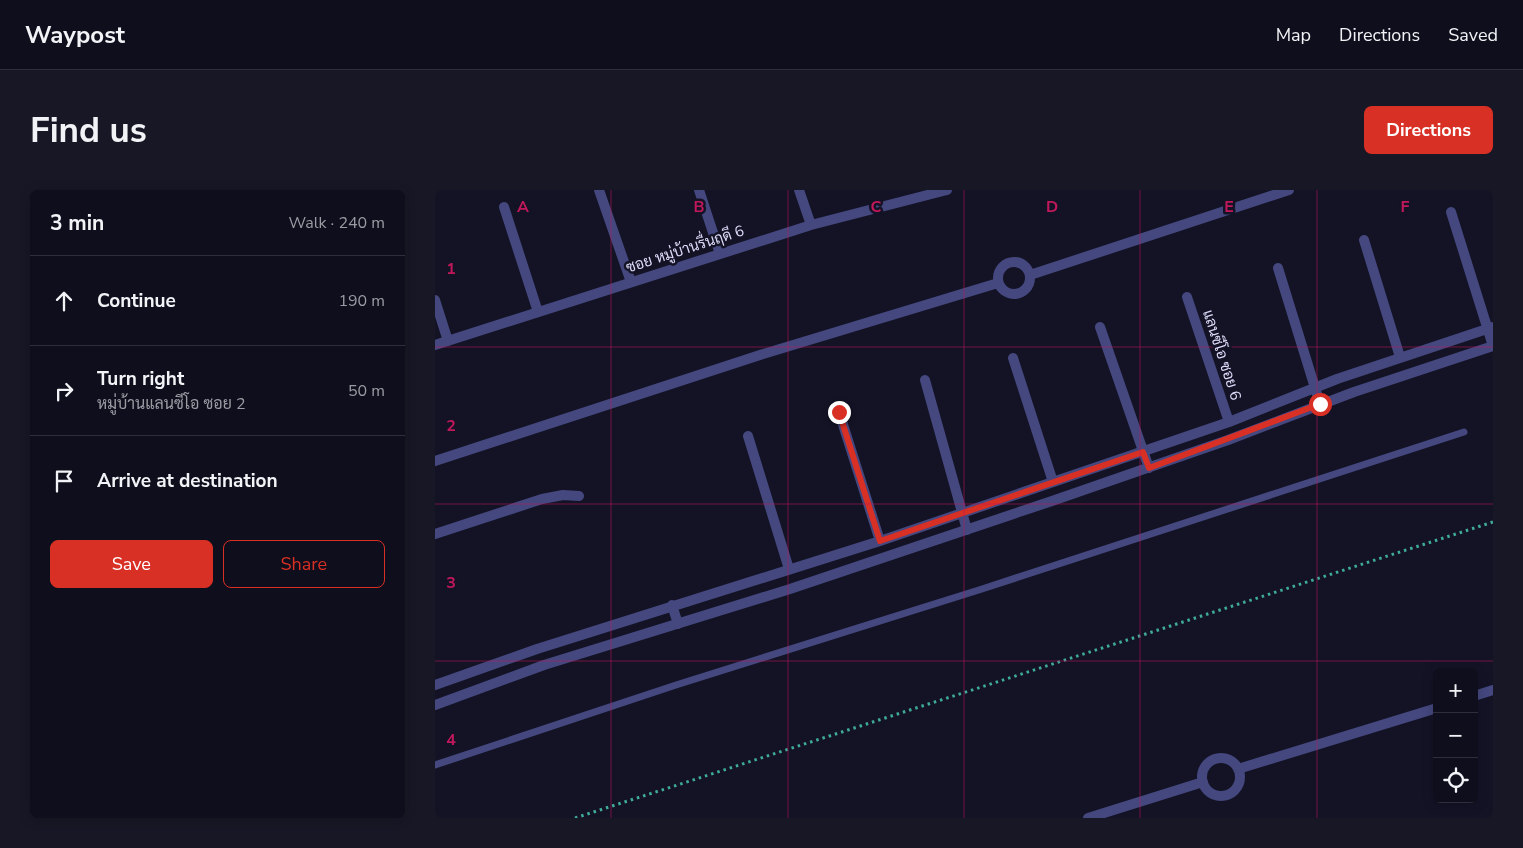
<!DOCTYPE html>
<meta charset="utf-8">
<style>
:root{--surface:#0f0e1c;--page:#181725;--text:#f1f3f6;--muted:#9b9ca3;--line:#2f2e3b;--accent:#d93025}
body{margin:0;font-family:"Nunito Sans",Sarabun,sans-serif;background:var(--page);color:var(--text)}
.controls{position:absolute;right:15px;bottom:15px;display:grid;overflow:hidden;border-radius:8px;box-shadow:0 2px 12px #0003}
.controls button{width:45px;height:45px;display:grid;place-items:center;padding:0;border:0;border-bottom:1px solid var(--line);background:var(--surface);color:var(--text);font:25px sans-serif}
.stop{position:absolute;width:15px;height:15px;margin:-11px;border:4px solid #d93025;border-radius:50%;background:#fff}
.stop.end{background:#d93025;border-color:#fff;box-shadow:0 1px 5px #0008}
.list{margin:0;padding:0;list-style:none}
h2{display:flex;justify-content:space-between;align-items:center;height:65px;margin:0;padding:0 20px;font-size:21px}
h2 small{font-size:16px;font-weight:400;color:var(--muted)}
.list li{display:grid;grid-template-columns:32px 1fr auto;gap:15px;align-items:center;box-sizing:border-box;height:90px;padding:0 20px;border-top:1px solid var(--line)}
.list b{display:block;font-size:19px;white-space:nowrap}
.list p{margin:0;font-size:16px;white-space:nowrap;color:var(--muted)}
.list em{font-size:16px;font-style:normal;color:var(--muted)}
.actions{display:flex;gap:10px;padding:15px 20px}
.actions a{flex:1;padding:11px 0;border:1px solid var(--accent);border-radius:8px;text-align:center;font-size:18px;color:var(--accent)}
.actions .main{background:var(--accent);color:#fff}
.icon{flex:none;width:28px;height:28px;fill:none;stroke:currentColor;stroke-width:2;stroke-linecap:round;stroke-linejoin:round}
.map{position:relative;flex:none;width:1058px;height:628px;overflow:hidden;border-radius:8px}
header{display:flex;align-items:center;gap:30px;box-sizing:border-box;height:70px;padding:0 25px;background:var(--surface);border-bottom:1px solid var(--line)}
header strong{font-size:24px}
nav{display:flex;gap:28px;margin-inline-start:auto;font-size:18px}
.intro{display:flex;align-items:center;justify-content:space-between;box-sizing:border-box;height:120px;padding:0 30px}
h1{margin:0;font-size:35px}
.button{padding:12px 22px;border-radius:8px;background:var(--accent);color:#fff;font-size:18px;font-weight:700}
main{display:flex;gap:30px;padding:0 30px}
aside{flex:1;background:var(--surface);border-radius:8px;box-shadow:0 2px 12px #0003}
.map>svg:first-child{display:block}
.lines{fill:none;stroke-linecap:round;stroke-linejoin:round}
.path{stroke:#3fab99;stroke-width:3;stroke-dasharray:2.5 4;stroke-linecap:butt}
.service{stroke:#44487f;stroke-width:7}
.minor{stroke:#44487f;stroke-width:10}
.route{stroke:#d93025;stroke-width:6}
.grid{fill:none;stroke:#c2185b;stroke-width:1;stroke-opacity:0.55}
.labels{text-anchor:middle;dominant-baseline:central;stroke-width:5;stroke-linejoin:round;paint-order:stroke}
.street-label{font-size:15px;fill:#dcdcfa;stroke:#141326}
.grid-label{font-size:16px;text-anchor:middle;font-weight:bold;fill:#c2185b;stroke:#141326;stroke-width:5;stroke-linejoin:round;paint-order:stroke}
</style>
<header>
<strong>Waypost</strong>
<nav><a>Map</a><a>Directions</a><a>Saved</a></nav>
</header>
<div class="intro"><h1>Find us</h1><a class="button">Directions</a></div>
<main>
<aside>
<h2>3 min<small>Walk · 240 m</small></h2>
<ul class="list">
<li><svg class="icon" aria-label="ahead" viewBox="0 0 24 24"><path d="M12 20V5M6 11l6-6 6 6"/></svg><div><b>Continue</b></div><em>190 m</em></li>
<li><svg class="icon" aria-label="right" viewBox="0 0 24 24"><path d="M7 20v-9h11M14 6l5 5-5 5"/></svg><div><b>Turn right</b><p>หมู่บ้านแลนซีโอ ซอย 2</p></div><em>50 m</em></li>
<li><svg class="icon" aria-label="arrive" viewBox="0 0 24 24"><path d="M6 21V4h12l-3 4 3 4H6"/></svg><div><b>Arrive at destination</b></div></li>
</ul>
<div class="actions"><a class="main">Save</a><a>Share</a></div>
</aside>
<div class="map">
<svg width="1058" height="628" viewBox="0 0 1058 628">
<rect width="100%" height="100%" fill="#141326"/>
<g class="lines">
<!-- path -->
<path class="path" d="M140 628 1058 332"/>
<!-- service -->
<path class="service" d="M0 575 241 495 547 399 1029 242"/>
<!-- minor -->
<path class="minor" d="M164 0 196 92
M264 0 285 64
M364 0 376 35
M69 17 103 122
M1016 22 1058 156
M929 50 965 167
M563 88a16 16 0 1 1 32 0a16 16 0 1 1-32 0Z
M843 78 885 214
M595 85 854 0
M752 107 794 232
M0 110 13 151
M665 137 714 278
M0 155 376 35 512 0
M578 168 618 292
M490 190 532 340
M404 222 445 351
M313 246 354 379
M0 271 325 165 563 93
M0 344 107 309 128 305 144 306
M237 415 243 434
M0 495 102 459 445 351 794 232 902 189 1058 137
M1039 506 1058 500
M0 515 109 475 355 399 617 311 793 250 919 202 1058 156
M767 587a19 19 0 1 1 38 0a19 19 0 1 1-38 0Z
M803 579 1002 518
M653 628 768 592"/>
</g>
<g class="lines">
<!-- route -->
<path class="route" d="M404 222 445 351 708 262 714 278 885 214"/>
</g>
<!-- grid -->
<path class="grid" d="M176 0V628M353 0V628M529 0V628M705 0V628M882 0V628M0 157H1058M0 314H1058M0 471H1058"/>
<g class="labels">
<!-- street labels -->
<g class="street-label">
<text transform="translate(250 59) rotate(-18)">ซอย หมู่บ้านรื่นฤดี 6</text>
<text transform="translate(787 165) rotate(72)">แลนซีโอ ซอย 6</text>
</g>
</g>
<g class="grid-label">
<text x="88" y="22">A</text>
<text x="264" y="22">B</text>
<text x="441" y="22">C</text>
<text x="617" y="22">D</text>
<text x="794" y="22">E</text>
<text x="970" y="22">F</text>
<text x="16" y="84">1</text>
<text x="16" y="241">2</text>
<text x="16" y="398">3</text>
<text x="16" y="555">4</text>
</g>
</svg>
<div class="controls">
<button>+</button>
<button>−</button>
<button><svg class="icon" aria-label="locate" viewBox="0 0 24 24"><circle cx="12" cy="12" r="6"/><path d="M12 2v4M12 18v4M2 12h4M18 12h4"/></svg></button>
</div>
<div class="stop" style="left:885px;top:214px"></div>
<div class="stop end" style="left:404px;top:222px"></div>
</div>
</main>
